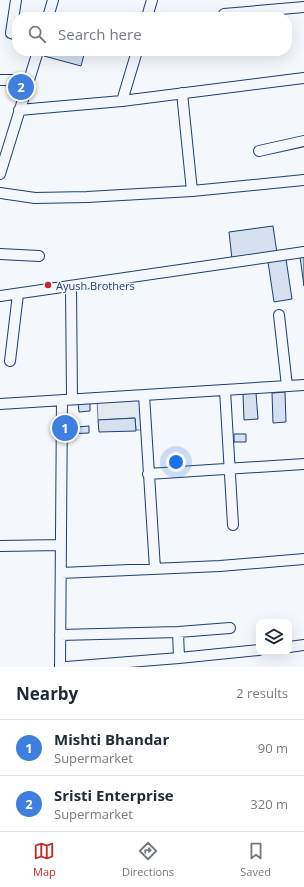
<!DOCTYPE html>
<style>
:root{--surface:#fff;--page:#f6f6f7;--text:#1f2937;--muted:#747a83;--line:#e0e1e3;--accent:#c62828}
body{margin:0;font-family:"Open Sans",sans-serif;background:var(--page);color:var(--text)}
.controls{position:absolute;right:12px;bottom:12px;display:grid;overflow:hidden;border-radius:8px;box-shadow:0 4px 16px #0002}
.controls button{width:36px;height:36px;display:grid;place-items:center;padding:0;border:0;border-bottom:1px solid var(--line);background:var(--surface);color:var(--text);font:20px sans-serif}
.you{position:absolute;left:176px;top:462px;width:14px;height:14px;margin:-10px;border:3px solid #fff;border-radius:50%;background:#1a73e8;box-shadow:0 0 0 6px #1a73e833}
.badge{display:grid;place-items:center;width:26px;height:26px;border-radius:50%;background:var(--accent);color:#fff;font-size:13px;font-weight:700}
.pin{position:absolute;translate:-50% -50%;border:2px solid #fff;box-shadow:0 1px 4px #0006}
.list{margin:0;padding:0;list-style:none}
h2{display:flex;justify-content:space-between;align-items:center;height:52px;margin:0;padding:0 16px;font-size:17px}
h2 small{font-size:13px;font-weight:400;color:var(--muted)}
.list li{display:grid;grid-template-columns:26px 1fr auto;gap:12px;align-items:center;box-sizing:border-box;height:56px;padding:0 16px;border-top:1px solid var(--line)}
.list b{display:block;font-size:15px;white-space:nowrap}
.list p{margin:0;font-size:13px;white-space:nowrap;color:var(--muted)}
.list em{font-size:13px;font-style:normal;color:var(--muted)}
.icon{flex:none;width:22px;height:22px;fill:none;stroke:currentColor;stroke-width:2;stroke-linecap:round;stroke-linejoin:round}
.map{position:relative;flex:none;width:304px;height:667px;overflow:hidden}
.search{position:absolute;background:var(--surface);box-shadow:0 4px 16px #0002;left:12px;right:12px;top:12px;height:44px;display:flex;align-items:center;gap:10px;box-sizing:border-box;padding:0 14px;border-radius:16px;color:var(--muted);font-size:15px}
.sheet{height:164px;background:var(--surface)}
nav{display:flex;justify-content:space-around;align-items:center;box-sizing:border-box;height:56px;border-top:1px solid var(--line);background:var(--surface);font-size:11px;color:var(--muted)}
nav a{display:grid;justify-items:center;gap:2px}
nav .on{color:var(--accent)}
.map>svg:first-child{display:block}
.green{fill:#e3e9f0;stroke:#687fa3}
.building{fill:#d5e0f0;stroke:#1d3f73}
.lines{fill:none;stroke-linecap:round;stroke-linejoin:round}
.minor-casing{stroke:#1d3f73;stroke-width:12}
.minor{stroke:#f4f7fb;stroke-width:10}
.poi-dot{fill:#c62828;stroke:#f4f7fb;stroke-width:1.5}
.labels{text-anchor:middle;dominant-baseline:central;stroke-width:3;stroke-linejoin:round;paint-order:stroke}
.poi-label{font-size:11px;fill:#1d3f73;stroke:#f4f7fb;text-anchor:start}
</style>
<div class="map">
<svg width="304" height="667" viewBox="0 0 304 667">
<rect width="100%" height="100%" fill="#f4f7fb"/>
<!-- green -->
<path class="green" d="M97 399 140 400 142 430H136L135 418 98 420Z"/>
<!-- building -->
<path class="building" d="M45 51H85L81 66 44 56Z
M273 226 277 253 232 259 229 232Z
M304 256V286L300 257Z
M286 259 292 299 274 302 268 262Z
M285 392 286 422 273 423 272 393Z
M256 393 258 419 244 420 243 394Z
M90 400V411L79 412 78 401Z
M135 418 136 431 99 432 98 420Z
M89 426V433L64 434V428Z
M234 434H246V442H234Z"/>
<g class="lines">
<defs>
<path id="minor" d="M16 0 11 33 17 35
M224 14 304 7
M48 17 53 0
M147 17 152 0
M0 80H29
M182 93 192 191
M122 101 137 51
M19 110 122 101 304 78
M259 151 304 141
M0 174 38 51
M0 193 35 198 87 197 192 191 304 180
M0 254 39 256
M71 286 72 399
M0 296 304 252
M279 315 287 386
M10 361 18 294
M225 390 233 525
M144 395 155 569
M0 404 304 385
M148 474 304 464
M0 546 61 545
M61 573 220 566 304 559
M178 632 179 658
M60 635 178 632 230 628
M289 647 304 645
M60 667 62 400
M66 667 179 658 259 650"/>
</defs>
<!-- minor casing -->
<use href="#minor" class="minor-casing"/>
<!-- minor -->
<use href="#minor" class="minor"/>
</g>
<!-- markers -->
<circle class="poi-dot" cx="48" cy="285" r="4"/>
<g class="labels">
<!-- poi labels -->
<g class="poi-label">
<text x="56" y="285">Ayush Brothers</text>
</g>
</g>
</svg>
<div class="controls">
<button><svg class="icon" aria-label="layers" viewBox="0 0 24 24"><path d="M12 4l9 5-9 5-9-5zM3 14l9 5 9-5"/></svg></button>
</div>
<div class="you"></div>
<div class="pin badge" style="left:65px;top:428px;background:#3f7fe0">1</div>
<div class="pin badge" style="left:21px;top:87px;background:#3f7fe0">2</div>
<div class="search"><svg class="icon" aria-label="search" viewBox="0 0 24 24"><circle cx="10" cy="10" r="6"/><path d="M15 15l6 6"/></svg>Search here</div>
</div>
<section class="sheet">
<h2>Nearby<small>2 results</small></h2>
<ul class="list">
<li><span class="badge" style="background:#3f7fe0">1</span><div><b>Mishti Bhandar</b><p>Supermarket</p></div><em>90 m</em></li>
<li><span class="badge" style="background:#3f7fe0">2</span><div><b>Sristi Enterprise</b><p>Supermarket</p></div><em>320 m</em></li>
</ul>
</section>
<nav>
<a class="on"><svg class="icon" aria-label="map" viewBox="0 0 24 24"><path d="M3 6l6-2 6 2 6-2v14l-6 2-6-2-6 2zM9 4v14M15 6v14"/></svg>Map</a>
<a><svg class="icon" aria-label="directions" viewBox="0 0 24 24"><path d="M12 3l9 9-9 9-9-9zM9 14v-3h6M13 9l2 2-2 2"/></svg>Directions</a>
<a><svg class="icon" aria-label="saved" viewBox="0 0 24 24"><path d="M7 4h10v16l-5-4-5 4z"/></svg>Saved</a>
</nav>
